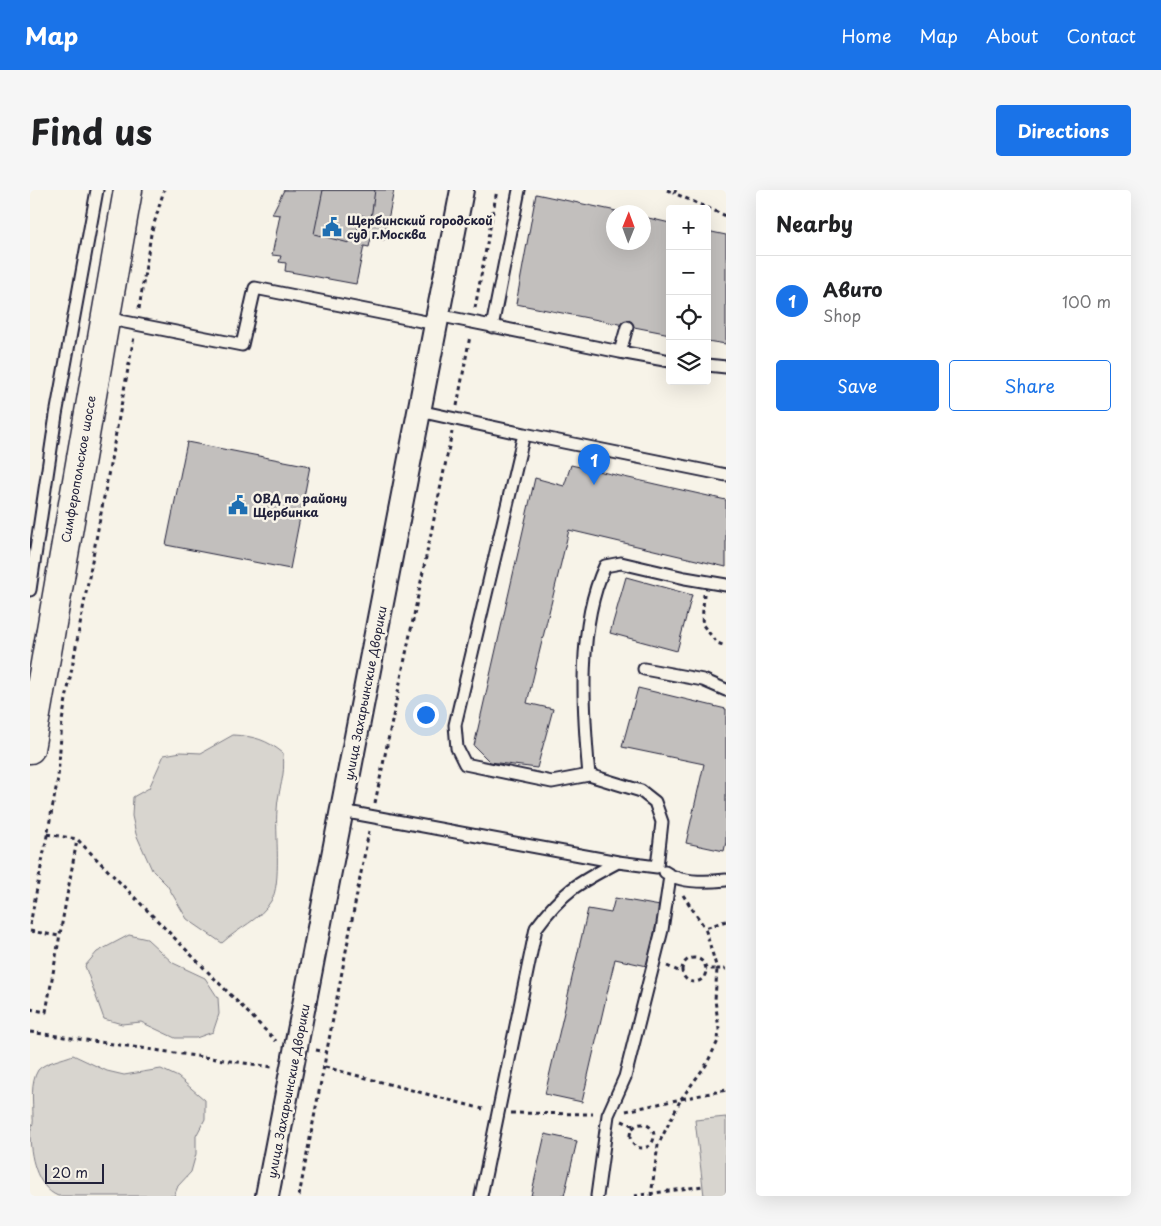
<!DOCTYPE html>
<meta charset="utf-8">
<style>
:root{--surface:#fff;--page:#f6f6f6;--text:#202124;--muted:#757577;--line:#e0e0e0;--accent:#1a73e8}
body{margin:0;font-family:"Playpen Sans",sans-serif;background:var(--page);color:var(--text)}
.controls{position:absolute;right:15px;top:15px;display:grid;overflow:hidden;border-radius:5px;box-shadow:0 5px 20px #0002}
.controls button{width:45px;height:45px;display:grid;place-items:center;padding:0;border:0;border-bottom:1px solid var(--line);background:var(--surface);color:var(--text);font:25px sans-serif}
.compass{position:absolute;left:576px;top:15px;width:45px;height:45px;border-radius:50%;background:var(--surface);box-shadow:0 5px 20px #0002;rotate:1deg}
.scale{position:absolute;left:15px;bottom:12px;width:59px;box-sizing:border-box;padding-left:5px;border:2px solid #22223b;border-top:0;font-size:14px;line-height:18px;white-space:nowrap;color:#22223b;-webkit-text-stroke:4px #f7f3e8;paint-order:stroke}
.you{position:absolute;left:395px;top:524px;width:18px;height:18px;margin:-12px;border:4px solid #fff;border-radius:50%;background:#1a73e8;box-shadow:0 0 0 8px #1a73e833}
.badge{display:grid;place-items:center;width:32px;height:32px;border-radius:50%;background:var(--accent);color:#fff;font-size:16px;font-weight:700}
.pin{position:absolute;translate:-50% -41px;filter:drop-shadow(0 1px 2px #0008)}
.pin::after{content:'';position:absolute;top:26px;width:18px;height:15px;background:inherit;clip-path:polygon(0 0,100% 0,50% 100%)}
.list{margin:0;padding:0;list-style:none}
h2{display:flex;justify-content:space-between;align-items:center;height:65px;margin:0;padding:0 20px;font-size:21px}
h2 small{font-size:16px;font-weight:400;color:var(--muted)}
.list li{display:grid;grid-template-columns:32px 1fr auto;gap:15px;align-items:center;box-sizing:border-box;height:90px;padding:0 20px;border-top:1px solid var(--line)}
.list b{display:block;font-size:19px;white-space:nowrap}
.list p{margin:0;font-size:16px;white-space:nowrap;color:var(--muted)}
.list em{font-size:16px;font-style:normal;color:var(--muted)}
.actions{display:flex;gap:10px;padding:15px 20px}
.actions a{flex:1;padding:11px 0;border:1px solid var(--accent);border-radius:5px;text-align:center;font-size:18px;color:var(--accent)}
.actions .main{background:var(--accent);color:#fff}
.icon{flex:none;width:28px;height:28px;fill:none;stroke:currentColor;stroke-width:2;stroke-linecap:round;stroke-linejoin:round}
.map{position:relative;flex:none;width:696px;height:1006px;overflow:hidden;border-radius:5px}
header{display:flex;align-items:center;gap:30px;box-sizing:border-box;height:70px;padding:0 25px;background:var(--accent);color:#fff}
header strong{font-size:24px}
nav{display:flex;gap:28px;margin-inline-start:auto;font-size:18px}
.intro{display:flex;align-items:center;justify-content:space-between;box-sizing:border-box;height:120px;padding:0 30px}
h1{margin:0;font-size:35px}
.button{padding:12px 22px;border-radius:5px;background:var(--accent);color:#fff;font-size:18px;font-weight:700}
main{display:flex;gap:30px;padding:0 30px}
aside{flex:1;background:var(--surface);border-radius:5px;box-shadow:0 5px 20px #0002}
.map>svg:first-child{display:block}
.green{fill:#d8d5cf;stroke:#7d7c85}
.building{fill:#c2bfbd;stroke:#22223b}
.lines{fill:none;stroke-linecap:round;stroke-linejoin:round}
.service-casing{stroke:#22223b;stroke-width:15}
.minor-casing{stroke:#22223b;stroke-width:26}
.primary-casing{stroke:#22223b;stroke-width:31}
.path{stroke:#22223b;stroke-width:3;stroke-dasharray:4 4;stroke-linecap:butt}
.service{stroke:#f7f3e8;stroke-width:11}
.minor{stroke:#f7f3e8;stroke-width:22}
.primary{stroke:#f7f3e8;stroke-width:28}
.labels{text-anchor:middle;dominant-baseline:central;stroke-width:5;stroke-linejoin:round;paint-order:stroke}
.poi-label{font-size:12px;font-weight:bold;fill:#22223b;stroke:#f7f3e8;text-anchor:start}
.street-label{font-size:12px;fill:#22223b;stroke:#f7f3e8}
</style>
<header>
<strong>Map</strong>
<nav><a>Home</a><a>Map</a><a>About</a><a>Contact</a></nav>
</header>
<div class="intro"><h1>Find us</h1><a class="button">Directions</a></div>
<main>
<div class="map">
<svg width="696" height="1006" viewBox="0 0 696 1006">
<rect width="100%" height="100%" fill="#f7f3e8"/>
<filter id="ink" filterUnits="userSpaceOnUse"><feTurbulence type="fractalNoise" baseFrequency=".02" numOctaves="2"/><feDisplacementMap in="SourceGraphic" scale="10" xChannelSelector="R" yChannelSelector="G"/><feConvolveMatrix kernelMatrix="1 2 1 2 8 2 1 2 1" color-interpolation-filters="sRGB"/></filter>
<g filter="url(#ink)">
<!-- green -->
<path class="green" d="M203 545C224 546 237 550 253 563 256 589 248 597 247 620 245 641 252 695 241 711 230 730 208 738 192 753L157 729 137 695 122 680 106 644 102 626 103 607 119 598 134 565 151 562 171 563Z
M99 745 117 749 143 773 175 788 188 808 189 824 183 842 166 848H145L111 832 92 834 74 829 55 776 67 762Z
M43 865 77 881 94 885 131 879 148 887 175 910V929L166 946V964L161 982 148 996 144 1006H28C6 997 0 965 0 943 1 937 4 934 3 928 3 911 0 893 8 880 15 872 34 869 43 865Z
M696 927V1006H674L665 930Z"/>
<!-- building -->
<path class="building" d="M254 0H364L354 50 341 48 339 57 334 56 326 94 255 81 256 73 249 72 251 66 242 65 250 25 242 24Z
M293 0H345L341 28 330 25 326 47 319 45V53L284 44Z
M506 4 591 22H584V52H614V27L640 33V144L486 114Z
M677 41 696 45V154L677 151Z
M157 252 280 276 260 379 136 355Z
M541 275 696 310V377L539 340 497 513 523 519 507 578 460 572 444 556 505 288 534 296Z
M596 387 662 405 647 461 580 443Z
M608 498 696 519V652L694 661 656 653 674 574 592 557Z
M585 708 630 716 617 776 585 769 552 912 515 904 558 719 581 723Z
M515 944 547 951 534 1006H501Z"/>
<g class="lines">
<defs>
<path id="service" d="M407 125 590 162 597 137
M75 128 212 155 225 98 406 134
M462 137 489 0
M590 162 640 171
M677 175 696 177
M389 221 494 244
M0 400 26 225 67 0
M614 479 673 490 696 500
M559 585C553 521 547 435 575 376L591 373 655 388 696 395
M312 621 588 672C548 693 533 701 506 738L451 1006
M588 672 627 677 632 632 625 612 611 601 559 585 522 592 435 574 427 558 425 535 494 244 696 285
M635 682C650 693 678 692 696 690
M567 1006 578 925 595 887 632 740 640 686"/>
<path id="minor" d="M237 1006 432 0"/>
<path id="primary" d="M0 559 98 0"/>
</defs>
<!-- service casing -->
<use href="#service" class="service-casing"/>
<!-- minor casing -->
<use href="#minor" class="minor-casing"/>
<!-- primary casing -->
<use href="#primary" class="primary-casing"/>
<!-- path -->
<path class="path" d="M637 0 644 3
M646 0 644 3 696 26
M445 118 467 0
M109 119 121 44 134 0
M427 216 440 146
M674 404 672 434 687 453 696 456
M345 613 422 242
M17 644 47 649 246 851
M653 705 675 738
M696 731 675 738 687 779H696
M0 735 28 588 32 531 104 147
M0 741 29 746
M652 780a12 12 0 1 1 24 0a12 12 0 1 1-24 0Z
M637 776 653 783
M0 819 16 822 47 650
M0 842 242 877
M286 860 297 862
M295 877 453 919
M596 921 651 909 676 875 688 851 689 839 685 810 687 779H676
M481 923 563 924
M592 931 604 936
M600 946a12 12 0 1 1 24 0a12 12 0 1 1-24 0Z
M269 1006 339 641
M604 1006 673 996
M621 1006 628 955 651 909 696 900"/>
<!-- service -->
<use href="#service" class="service"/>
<!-- minor -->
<use href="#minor" class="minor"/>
<!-- primary -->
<use href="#primary" class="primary"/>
</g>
</g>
<!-- icons -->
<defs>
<symbol id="civic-bare" viewBox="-9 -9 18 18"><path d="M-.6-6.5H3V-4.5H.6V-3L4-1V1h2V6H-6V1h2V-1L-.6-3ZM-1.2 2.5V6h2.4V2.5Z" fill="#1f6fb2" stroke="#f7f3e8" stroke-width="2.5" paint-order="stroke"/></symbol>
</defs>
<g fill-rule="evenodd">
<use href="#civic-bare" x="288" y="23" width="28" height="28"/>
<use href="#civic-bare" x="194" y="301" width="28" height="28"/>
</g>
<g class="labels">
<!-- poi labels -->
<g class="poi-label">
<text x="317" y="30">Щербинский городской<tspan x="317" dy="14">суд г.Москва</tspan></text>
<text x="223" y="308">ОВД по району<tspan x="223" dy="14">Щербинка</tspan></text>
</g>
<!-- street labels -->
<g class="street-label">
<text transform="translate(48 279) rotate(-80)">Симферопольское шоссе</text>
<text transform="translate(335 503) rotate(-79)">улица Захарьинские Дворики</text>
<text transform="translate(258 901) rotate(-79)">улица Захарьинские Дворики</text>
</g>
</g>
</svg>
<div class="controls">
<button>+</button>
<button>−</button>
<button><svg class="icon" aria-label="locate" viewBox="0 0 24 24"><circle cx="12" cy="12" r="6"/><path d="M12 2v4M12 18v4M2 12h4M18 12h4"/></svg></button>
<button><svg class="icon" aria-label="layers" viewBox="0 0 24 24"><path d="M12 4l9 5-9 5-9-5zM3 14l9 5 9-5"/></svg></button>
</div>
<svg class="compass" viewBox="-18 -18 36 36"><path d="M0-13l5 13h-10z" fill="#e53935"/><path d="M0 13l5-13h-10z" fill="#757577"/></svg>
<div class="scale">20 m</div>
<div class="you"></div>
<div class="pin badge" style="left:564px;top:295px">1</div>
</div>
<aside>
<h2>Nearby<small></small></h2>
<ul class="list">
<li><span class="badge">1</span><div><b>Авито</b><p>Shop</p></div><em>100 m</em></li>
</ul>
<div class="actions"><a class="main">Save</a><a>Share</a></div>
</aside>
</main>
